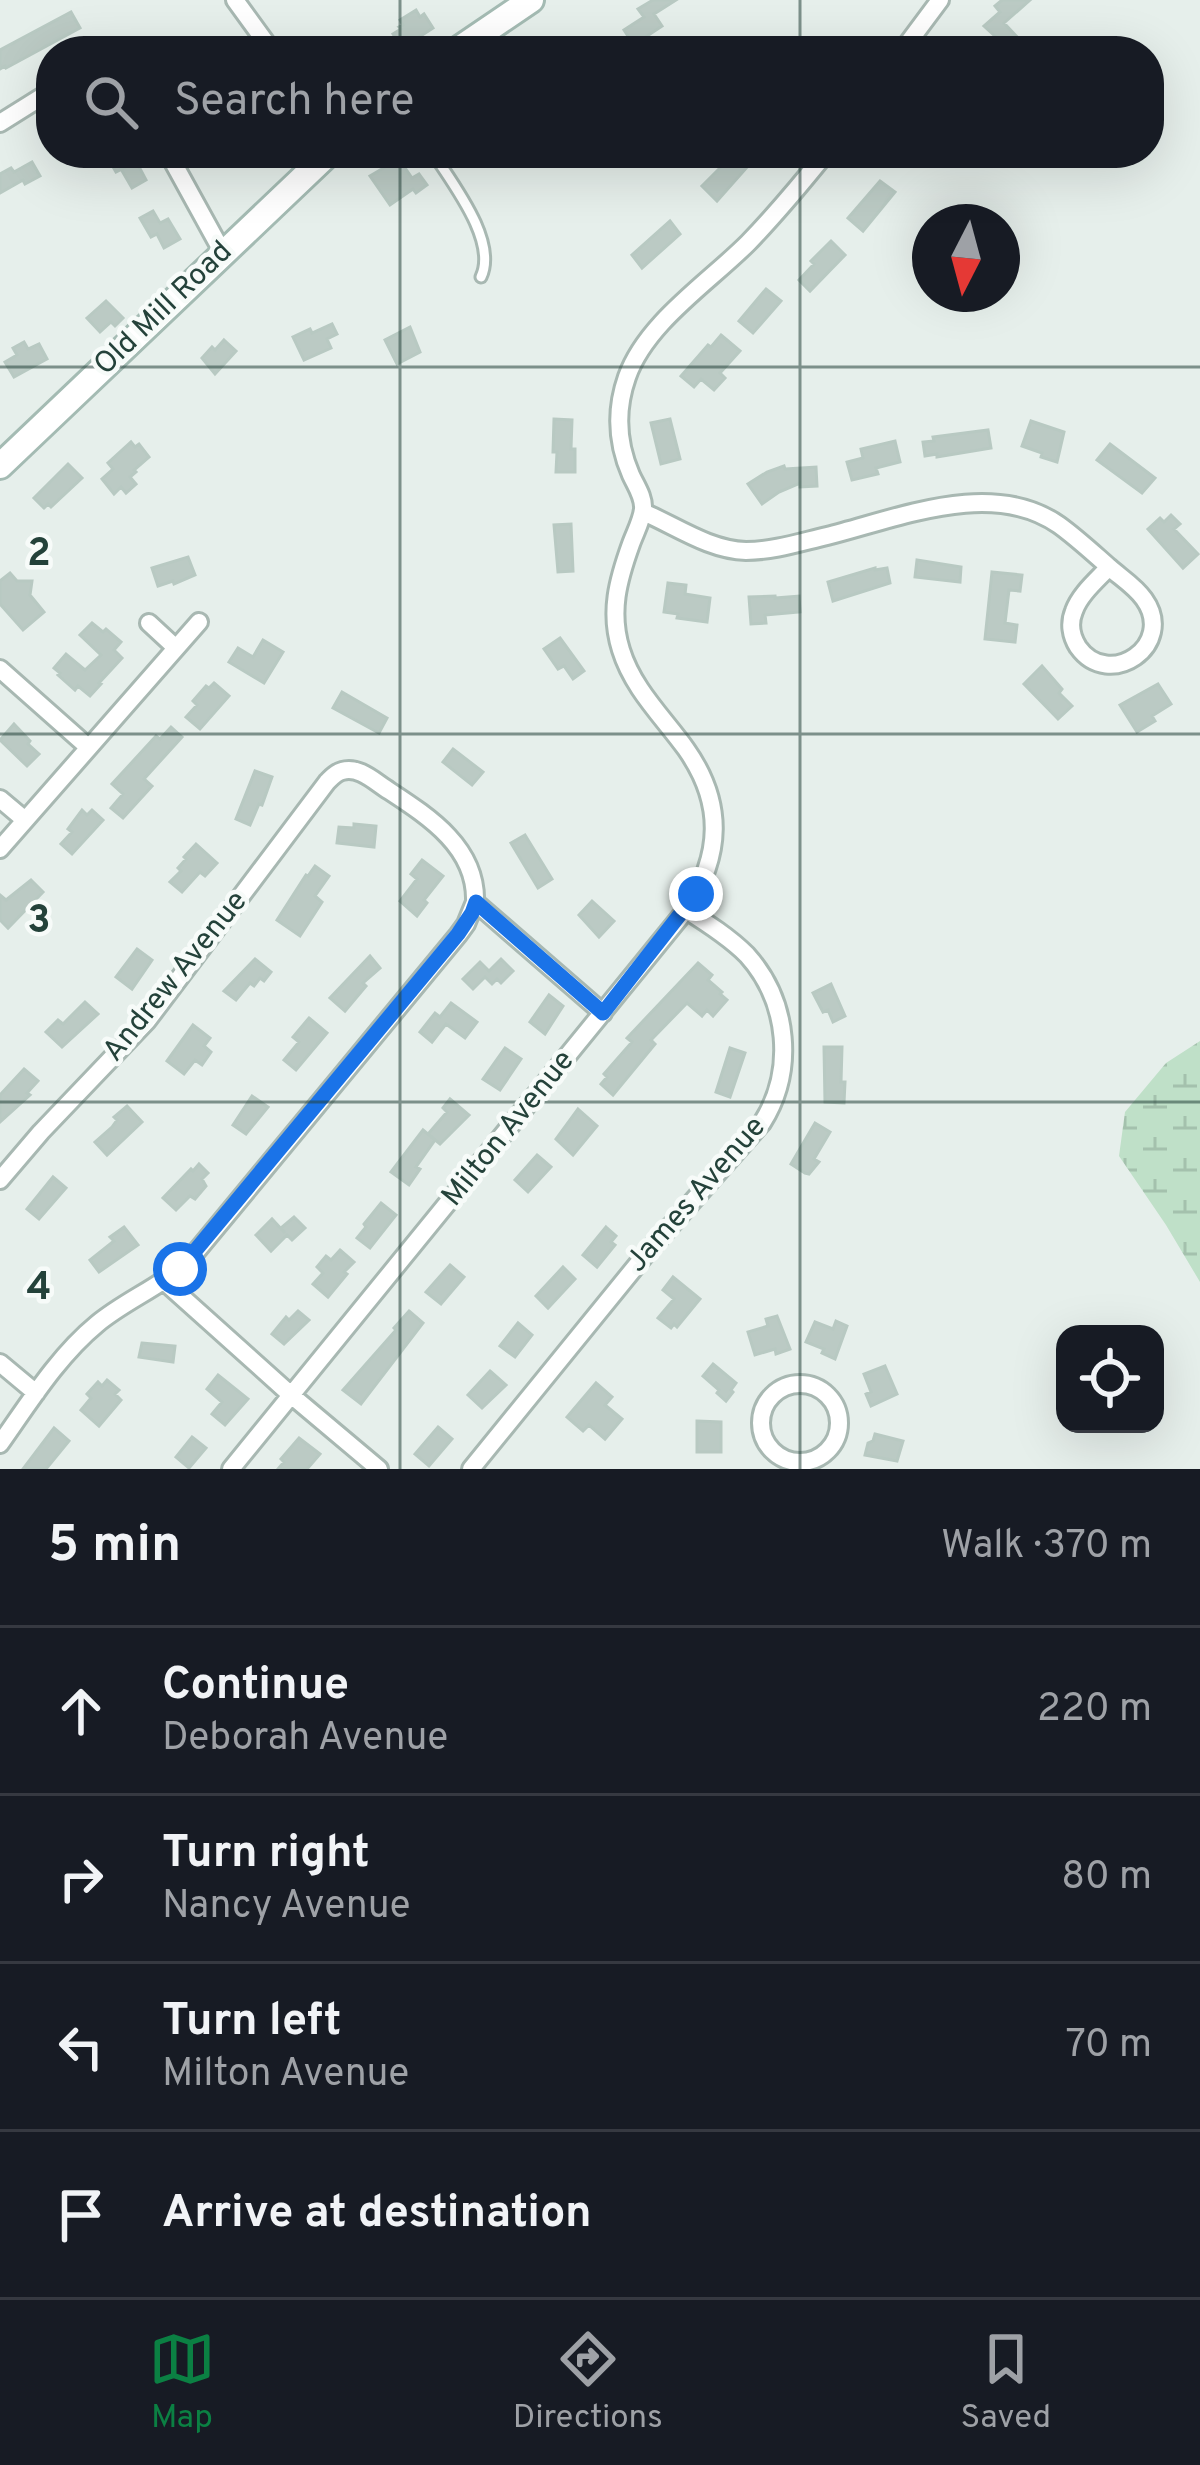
<!DOCTYPE html>
<meta charset="utf-8">
<style>
:root{--surface:#171b24;--page:#20242c;--text:#f1f3f6;--muted:#9ea1a6;--line:#363941;--accent:#0b8043}
body{margin:0;font-family:Overpass,sans-serif;background:var(--page);color:var(--text)}
.controls{position:absolute;right:36px;bottom:36px;display:grid;overflow:hidden;border-radius:24px;box-shadow:0 12px 48px #0002}
.controls button{width:108px;height:108px;display:grid;place-items:center;padding:0;border:0;border-bottom:3px solid var(--line);background:var(--surface);color:var(--text);font:60px sans-serif}
.compass{position:absolute;left:912px;top:204px;width:108px;height:108px;border-radius:50%;background:var(--surface);box-shadow:0 12px 48px #0002;rotate:186deg}
.stop{position:absolute;width:36px;height:36px;margin:-27px;border:9px solid #1a73e8;border-radius:50%;background:#fff}
.stop.end{background:#1a73e8;border-color:#fff;box-shadow:0 3px 12px #0008}
.list{margin:0;padding:0;list-style:none}
h2{display:flex;justify-content:space-between;align-items:center;height:156px;margin:0;padding:0 48px;font-size:51px}
h2 small{font-size:39px;font-weight:400;color:var(--muted)}
.list li{display:grid;grid-template-columns:78px 1fr auto;gap:36px;align-items:center;box-sizing:border-box;height:168px;padding:0 48px;border-top:3px solid var(--line)}
.list b{display:block;font-size:45px;white-space:nowrap}
.list p{margin:0;font-size:39px;white-space:nowrap;color:var(--muted)}
.list em{font-size:39px;font-style:normal;color:var(--muted)}
.icon{flex:none;width:66px;height:66px;fill:none;stroke:currentColor;stroke-width:2;stroke-linecap:round;stroke-linejoin:round}
.map{position:relative;flex:none;width:1200px;height:1469px;overflow:hidden}
.search{position:absolute;background:var(--surface);box-shadow:0 12px 48px #0002;left:36px;right:36px;top:36px;height:132px;display:flex;align-items:center;gap:30px;box-sizing:border-box;padding:0 42px;border-radius:48px;color:var(--muted);font-size:45px}
.sheet{height:828px;background:var(--surface)}
nav{display:flex;justify-content:space-around;align-items:center;box-sizing:border-box;height:168px;border-top:3px solid var(--line);background:var(--surface);font-size:33px;color:var(--muted)}
nav a{display:grid;justify-items:center;gap:6px}
nav .on{color:var(--accent)}
.map>svg:first-child{display:block}
.wetland{fill:url(#wetland-marsh)}
.building{fill:#bbcac4;stroke:#b8c9c2;stroke-width:3}
.lines{fill:none;stroke-linecap:round;stroke-linejoin:round}
.lane-casing{stroke:#a8b8b2;stroke-width:15}
.street-casing{stroke:#a8b8b2;stroke-width:22}
.secondary-casing{stroke:#a4bbb3;stroke-width:30}
.lane{stroke:#fff;stroke-width:9}
.street{stroke:#fff;stroke-width:16}
.secondary{stroke:#fff;stroke-width:24}
.route{stroke:#1a73e8;stroke-width:15}
.grid{fill:none;stroke:#24423a;stroke-width:3;stroke-opacity:0.55}
.labels{text-anchor:middle;dominant-baseline:central;stroke-width:9;stroke-linejoin:round;paint-order:stroke}
.street-label{font-size:30px;fill:#24423a;stroke:#f7fbf9}
.grid-label{font-size:39px;text-anchor:middle;font-weight:bold;fill:#24423a;stroke:#f7fbf9;stroke-width:9;stroke-linejoin:round;paint-order:stroke}
</style>
<div class="map">
<svg width="1200" height="1469" viewBox="0 0 1200 1469">
<defs>
<pattern id="wetland-marsh" width="20" height="14" patternUnits="userSpaceOnUse" patternTransform="scale(3)"><rect width="20" height="14" fill="#bfe0c8"/><path d="M1 5h8M5 5V1M11 12h8M15 12V8" fill="none" stroke="#a4c1ad"/></pattern>
</defs>
<rect width="100%" height="100%" fill="#e6efeb"/>
<!-- wetland -->
<path class="wetland" d="M1200 1041V1282L1166 1225 1119 1156 1125 1112 1166 1063Z"/>
<!-- building -->
<path class="building" d="M653 0H676L654 14 662 26 644 38 648 43 637 50 624 30 644 17 638 9Z
M1002 0H1030L1004 23 1019 39 1008 48 984 26 1000 12 995 6Z
M416 10 420 17 424 14 433 28 402 48 393 34 401 29 399 27 403 25 400 20Z
M71 12 80 28 6 68 5 66 0 69V50Z
M105 153H122L129 165 136 161 146 180 132 188 121 169 126 167 116 172Z
M735 153 749 165 717 201 702 186Z
M399 159 412 178 419 174 427 185 416 193 413 189 390 205 370 176Z
M32 162 40 176 25 184 23 180 0 193V174L11 168 14 172Z
M880 181 895 192 863 231 848 218Z
M153 211 160 223 168 219 180 239 164 248 157 234 151 237 140 218Z
M670 221 680 234 642 268 632 255Z
M831 241 845 255 810 291 799 280 814 264 811 261Z
M766 289 781 301 753 333 739 321Z
M106 301 123 318 115 326 111 322 100 332 87 318Z
M332 324 337 334 327 339 331 348 304 360 293 337 310 329 312 333Z
M410 327 420 352 397 364 385 340Z
M721 335 740 351 720 373 725 378 714 390 701 379 694 387 681 376 708 345 711 347Z
M224 340 236 351 215 374 202 358 212 347 215 350Z
M24 342 28 349 39 344 47 359 14 377 5 362 17 355 13 348Z
M554 419 572 420 571 449H575V472H556L557 452H553Z
M670 419 680 459 661 464 651 423Z
M1031 421 1064 432 1057 462 1041 457 1042 453 1022 446Z
M988 430 991 448 937 457V454L925 456 923 442 934 441 933 437Z
M895 441 900 462 876 468 878 474 852 480 847 462 863 458 861 449Z
M131 442 135 447 139 444 149 457 134 470 136 472 130 477 136 484 126 493 121 487 114 494 102 479 113 469 108 463Z
M1110 444 1155 478 1142 493 1097 460Z
M68 464 82 478 51 507 48 504 44 508 34 498Z
M784 466 785 469 816 467 817 486 800 487V483L779 492 762 504 748 484 767 472Z
M1171 515 1180 524 1174 529 1198 554 1183 568 1148 529 1160 518 1164 522Z
M571 524 573 571 558 572 554 525Z
M188 557 195 575 174 584 173 581 158 586 152 568Z
M917 560 961 567 960 582 915 577Z
M875 568V570L887 568 890 583 833 601 828 582Z
M992 572 1022 575 1020 591 1009 590 1005 623 1017 625 1015 642 985 639Z
M10 573 17 581H32L30 595 44 612 23 630 0 604V581Z
M668 583 686 585 685 594 710 598 707 622 677 618 678 614 664 612Z
M775 596V598L799 596 800 612 765 615 766 623 751 624 749 597Z
M92 623 103 632 106 629 121 642 114 650 122 658 99 683 101 684 90 696 78 686 75 690 58 675 60 673 54 668 66 654 85 670 101 655 80 635Z
M560 638 584 671 573 679 564 666 558 669 544 649Z
M263 640 283 652 264 683 229 662 238 648 253 657Z
M1042 666 1062 689 1059 693 1072 706 1058 719 1024 684Z
M214 683 229 696 200 729 186 717 197 705 193 701 206 686 209 688Z
M1158 684 1171 704 1152 716 1155 721 1137 732 1120 705Z
M342 692 387 718 379 733 333 708Z
M14 724 30 741 28 744 39 754 27 766 0 740Z
M171 727 182 737 144 779 152 786 123 818 111 808 123 794 112 784 156 736 160 739Z
M453 749 483 772 472 785 443 762Z
M255 771 272 777 262 805 259 804 250 825 236 819Z
M82 810 87 815 92 810 103 820 72 854 61 844 72 832 68 829Z
M354 824 376 826 374 847 337 843 339 827 354 828Z
M525 835 552 879 538 888 511 843Z
M196 844 217 863 205 876 200 872 182 892 170 882 181 871 178 868 186 859 184 857Z
M422 860 443 876 424 900 427 903 417 916 400 901 417 879 411 874Z
M315 866 329 876 315 896 322 902 300 936 277 920 306 875 308 876Z
M31 880 43 892 8 928 0 920V895L6 900Z
M592 901 614 921 599 937 579 915Z
M137 949 152 960 132 989 116 977Z
M370 956 380 968 363 983 366 986 345 1011 330 998Z
M255 959 271 972 264 981 260 978 254 986 250 983 236 1000 224 991Z
M501 959 513 971 501 983 497 979 492 984 485 977 473 989 463 979 480 962 489 971Z
M698 963 712 975 708 980 722 992 720 994 727 1000 713 1016 707 1010 702 1016 687 1003 651 1040 655 1044 613 1095 601 1084 607 1077 604 1074 632 1042 627 1038Z
M831 984 845 1016 833 1022 828 1010 823 1012 813 993Z
M549 995 563 1006 545 1034 530 1022Z
M85 1002 98 1014 62 1047 46 1032 58 1020 63 1024Z
M451 1003 477 1022 465 1038 446 1024 432 1042 420 1032 435 1013 440 1017Z
M309 1018 327 1033 296 1070 284 1060 299 1042 293 1037Z
M193 1025 210 1038 204 1046 211 1052 202 1065 195 1060 184 1074 167 1061Z
M824 1047H842L841 1082H845L844 1103 825 1102Z
M505 1048 521 1059 500 1090 483 1079Z
M730 1048 745 1053 730 1097 716 1092Z
M24 1069 38 1081 27 1093 30 1095 0 1122V1095Z
M252 1096 268 1107 246 1134 233 1125Z
M450 1099 469 1115 440 1144 428 1134 447 1112 443 1108Z
M127 1106 142 1122 107 1155 95 1142 112 1127 117 1120 114 1117Z
M578 1109 597 1126 573 1155 556 1139Z
M815 1123 830 1132 814 1159 819 1162 809 1174 805 1173 791 1164Z
M423 1130 435 1140 416 1167 420 1169 409 1185 391 1172Z
M537 1155 551 1167 528 1192 515 1180Z
M199 1164 208 1173 202 1179 206 1186 195 1199 190 1196 176 1210 163 1198 191 1169 193 1171Z
M53 1177 66 1188 39 1219 27 1209Z
M381 1203 396 1215 370 1248 357 1238 366 1227 364 1224Z
M294 1217 305 1228 292 1240 287 1235 271 1251 256 1235 272 1219 285 1233 281 1228Z
M124 1227 138 1245 99 1272 90 1260 114 1241 110 1237Z
M606 1227 616 1236 611 1242 615 1245 597 1267 583 1255Z
M340 1250 354 1262 344 1272 347 1274 328 1297 313 1284 323 1273 317 1267 326 1256 331 1260Z
M450 1265 464 1277 441 1304 426 1292Z
M563 1267 575 1279 548 1308 536 1296Z
M673 1277 700 1299 677 1327 674 1324 671 1328 658 1318 674 1299 663 1290Z
M298 1311 309 1320 284 1344 272 1334 286 1317 289 1320Z
M409 1311 423 1323 361 1404 343 1390 396 1330 394 1328Z
M777 1316 790 1349 776 1354 775 1349 755 1355 748 1332 768 1326 766 1319Z
M836 1321 847 1326 835 1359 822 1353 824 1349 806 1342 815 1322 833 1329Z
M518 1323 532 1335 515 1357 500 1346Z
M142 1343 175 1346 173 1362 139 1357Z
M713 1364 736 1383 731 1390 733 1392 726 1401 717 1393 719 1390 703 1376Z
M885 1366 897 1394 871 1406 866 1394 871 1392 864 1374Z
M490 1371 506 1385 482 1408 468 1395Z
M218 1375 248 1399 225 1425 212 1414 222 1402 207 1389Z
M107 1380 119 1390 115 1394 121 1400 99 1426 81 1410 91 1398 87 1394 98 1382 102 1386Z
M596 1383 612 1397 605 1405 622 1419 605 1439 589 1425 583 1431 567 1417Z
M697 1421 721 1422V1452H697Z
M438 1427 452 1439 429 1466 415 1454Z
M54 1428 69 1441 46 1469H23Z
M875 1434 903 1441 897 1461 865 1455 868 1443 873 1441Z
M192 1437 206 1448 189 1468 176 1457Z
M299 1438 320 1454 307 1469H278L284 1462 281 1459Z"/>
<g class="lines">
<defs>
<path id="lane" d="M433 153C452 183 498 241 481 277"/>
<path id="street" d="M235 0 272 51
M902 51 940 0
M0 123 51 91
M168 153 223 253
M643 512C676 526 709 550 746 551 773 551 801 542 827 536 899 518 992 478 1059 525 1077 538 1093 553 1109 567
M1109 567C1120 577 1135 586 1144 599 1177 645 1109 691 1078 647 1071 636 1069 623 1074 611 1080 594 1097 580 1109 567Z
M149 623 176 648
M0 669 88 747
M0 799 25 820
M0 849 199 622
M0 1180 41 1132 147 1021 327 782C332 777 335 773 342 771 358 766 373 780 385 788 426 815 477 846 475 902L603 1013
M164 1281 291 1395 379 1469
M0 1363 36 1393
M761 1423a39 39 0 1 1 78 0a39 39 0 1 1-78 0Z
M0 1444C29 1403 58 1356 97 1324 127 1299 164 1286 191 1258L458 935 466 924 475 902
M231 1469 686 910C722 855 724 803 686 749 663 717 633 689 621 650 609 612 618 580 631 544 635 533 642 520 643 509 644 497 636 486 631 475 617 443 615 411 627 377 646 323 708 283 748 243 776 214 801 184 826 153
M471 1469 645 1255 762 1123C795 1071 789 1002 747 955 729 937 707 923 686 910"/>
<path id="secondary" d="M456 51 531 0
M0 466 329 153"/>
</defs>
<!-- lane casing -->
<use href="#lane" class="lane-casing"/>
<!-- street casing -->
<use href="#street" class="street-casing"/>
<!-- secondary casing -->
<use href="#secondary" class="secondary-casing"/>
<!-- lane -->
<use href="#lane" class="lane"/>
<!-- street -->
<use href="#street" class="street"/>
<!-- secondary -->
<use href="#secondary" class="secondary"/>
</g>
<g class="lines">
<!-- route -->
<path class="route" d="M180 1269 458 934 472 913 476 902 603 1013 696 894"/>
</g>
<!-- grid -->
<path class="grid" d="M400 0V51M800 0V51M400 153V1469M800 153V1469M0 367H1200M0 734H1200M0 1102H1200"/>
<g class="labels">
<!-- street labels -->
<g class="street-label">
<text transform="translate(164 309) rotate(-44)">Old Mill Road</text>
<text transform="translate(176 977) rotate(-51)">Andrew Avenue</text>
<text transform="translate(509 1129) rotate(-51)">Milton Avenue</text>
<text transform="translate(697 1195) rotate(-49)">James Avenue</text>
</g>
</g>
<g class="grid-label">
<text x="39" y="565">2</text>
<text x="39" y="932">3</text>
<text x="39" y="1299">4</text>
</g>
</svg>
<div class="controls">
<button><svg class="icon" aria-label="locate" viewBox="0 0 24 24"><circle cx="12" cy="12" r="6"/><path d="M12 2v4M12 18v4M2 12h4M18 12h4"/></svg></button>
</div>
<svg class="compass" viewBox="-18 -18 36 36"><path d="M0-13l5 13h-10z" fill="#e53935"/><path d="M0 13l5-13h-10z" fill="#9ea1a6"/></svg>
<div class="stop" style="left:180px;top:1269px"></div>
<div class="stop end" style="left:696px;top:894px"></div>
<div class="search"><svg class="icon" aria-label="search" viewBox="0 0 24 24"><circle cx="10" cy="10" r="6"/><path d="M15 15l6 6"/></svg>Search here</div>
</div>
<section class="sheet">
<h2>5 min<small>Walk · 370 m</small></h2>
<ul class="list">
<li><svg class="icon" aria-label="ahead" viewBox="0 0 24 24"><path d="M12 20V5M6 11l6-6 6 6"/></svg><div><b>Continue</b><p>Deborah Avenue</p></div><em>220 m</em></li>
<li><svg class="icon" aria-label="right" viewBox="0 0 24 24"><path d="M7 20v-9h11M14 6l5 5-5 5"/></svg><div><b>Turn right</b><p>Nancy Avenue</p></div><em>80 m</em></li>
<li><svg class="icon" aria-label="left" viewBox="0 0 24 24"><path d="M17 20v-9H6M10 6l-5 5 5 5"/></svg><div><b>Turn left</b><p>Milton Avenue</p></div><em>70 m</em></li>
<li><svg class="icon" aria-label="arrive" viewBox="0 0 24 24"><path d="M6 21V4h12l-3 4 3 4H6"/></svg><div><b>Arrive at destination</b></div></li>
</ul>
</section>
<nav>
<a class="on"><svg class="icon" aria-label="map" viewBox="0 0 24 24"><path d="M3 6l6-2 6 2 6-2v14l-6 2-6-2-6 2zM9 4v14M15 6v14"/></svg>Map</a>
<a><svg class="icon" aria-label="directions" viewBox="0 0 24 24"><path d="M12 3l9 9-9 9-9-9zM9 14v-3h6M13 9l2 2-2 2"/></svg>Directions</a>
<a><svg class="icon" aria-label="saved" viewBox="0 0 24 24"><path d="M7 4h10v16l-5-4-5 4z"/></svg>Saved</a>
</nav>
